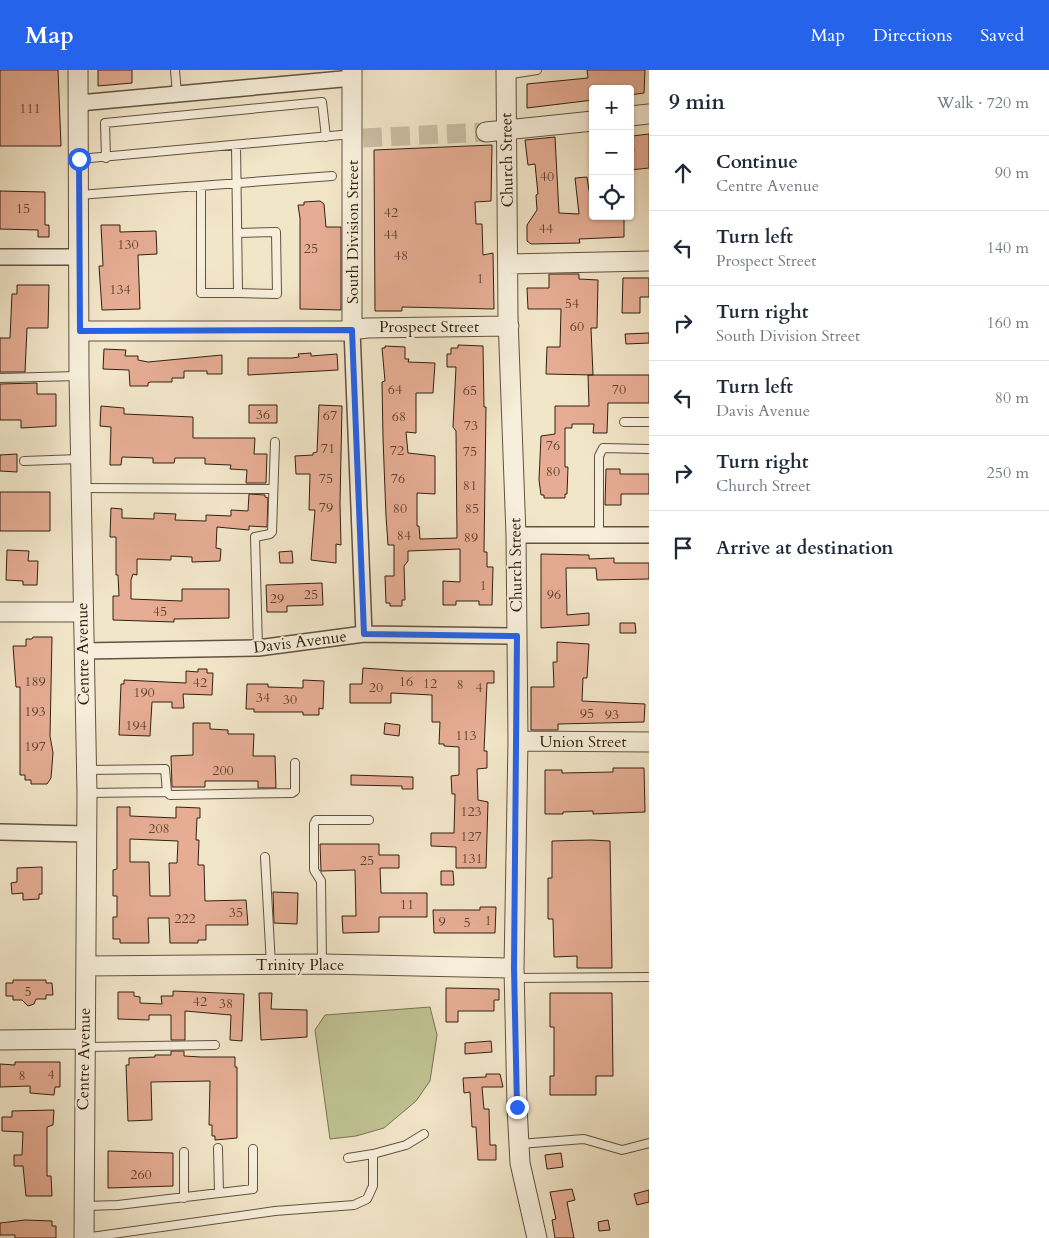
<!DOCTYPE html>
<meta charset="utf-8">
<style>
:root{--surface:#fff;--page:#f2f2f3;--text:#1f2937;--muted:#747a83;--line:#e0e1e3;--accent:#2563eb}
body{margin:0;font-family:Cardo,serif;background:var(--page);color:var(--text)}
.controls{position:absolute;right:15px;top:15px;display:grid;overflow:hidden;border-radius:5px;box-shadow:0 1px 4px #0004}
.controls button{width:45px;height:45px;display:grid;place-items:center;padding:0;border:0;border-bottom:1px solid var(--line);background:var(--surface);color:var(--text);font:25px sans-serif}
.stop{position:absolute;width:15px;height:15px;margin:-11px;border:4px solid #2563eb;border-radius:50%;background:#fff}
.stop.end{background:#2563eb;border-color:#fff;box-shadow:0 1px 5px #0008}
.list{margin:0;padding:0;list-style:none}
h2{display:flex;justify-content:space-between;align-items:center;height:65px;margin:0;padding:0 20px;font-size:21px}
h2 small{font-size:16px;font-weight:400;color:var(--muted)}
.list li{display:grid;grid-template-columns:32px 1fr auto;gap:15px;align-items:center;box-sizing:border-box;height:75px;padding:0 20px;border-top:1px solid var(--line)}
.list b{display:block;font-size:19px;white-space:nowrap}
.list p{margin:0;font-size:16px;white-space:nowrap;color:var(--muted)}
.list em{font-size:16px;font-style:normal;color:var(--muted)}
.icon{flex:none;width:28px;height:28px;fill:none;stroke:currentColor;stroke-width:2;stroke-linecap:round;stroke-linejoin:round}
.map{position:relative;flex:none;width:649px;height:1168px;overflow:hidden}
header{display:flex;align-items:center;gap:30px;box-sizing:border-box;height:70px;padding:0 25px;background:var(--accent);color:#fff}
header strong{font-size:24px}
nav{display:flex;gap:28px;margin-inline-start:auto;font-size:18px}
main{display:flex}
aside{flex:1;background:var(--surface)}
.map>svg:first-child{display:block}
.green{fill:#c0c393;stroke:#7a7252}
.building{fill:#e6ad94;stroke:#332012;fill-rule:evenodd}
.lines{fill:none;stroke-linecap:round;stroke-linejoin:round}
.tertiary-tunnel{stroke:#ccbea4;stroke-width:19;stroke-dasharray:19 9;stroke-linecap:butt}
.service-casing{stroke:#635240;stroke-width:10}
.minor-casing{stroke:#635240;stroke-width:18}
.tertiary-casing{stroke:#635240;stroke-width:21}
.service{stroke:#f7efdc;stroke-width:8}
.minor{stroke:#f7efdc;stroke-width:15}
.tertiary{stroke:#f7efdc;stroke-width:19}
.route{stroke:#2563eb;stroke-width:6}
.labels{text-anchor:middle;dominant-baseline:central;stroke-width:4;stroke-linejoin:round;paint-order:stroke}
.number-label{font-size:14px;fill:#604332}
.street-label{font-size:16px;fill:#332012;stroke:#f7efdc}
</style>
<header>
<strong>Map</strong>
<nav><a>Map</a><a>Directions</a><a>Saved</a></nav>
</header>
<main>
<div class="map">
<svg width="649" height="1168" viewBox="0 0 649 1168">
<rect width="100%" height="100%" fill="#f2e6c9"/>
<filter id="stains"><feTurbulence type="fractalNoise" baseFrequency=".004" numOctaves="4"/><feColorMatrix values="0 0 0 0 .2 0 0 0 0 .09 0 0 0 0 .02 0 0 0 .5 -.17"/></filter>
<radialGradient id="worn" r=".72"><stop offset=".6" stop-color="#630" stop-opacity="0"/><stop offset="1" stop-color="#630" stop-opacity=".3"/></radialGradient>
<!-- green -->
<path class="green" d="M430 937 437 965 430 1011 416 1031 384 1058 356 1066 330 1069 315 960 325 945Z"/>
<!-- building -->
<path class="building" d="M0 0H58L61 76H0Z
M98 0H132V13L98 16Z
M587 0H645L644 23 630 25V19H593V30L527 38V14L588 8Z
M649 64V98L630 100V82L634 81 632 66Z
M555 67 559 143 579 144 575 108 587 107 593 146H624V167L579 169 580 173 531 174 527 171V155L537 140 536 125 538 124 535 94 528 95 525 70Z
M492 75 491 131 475 132 476 154H482L483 185 493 183 494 239 402 237V241H375L374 80Z
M0 121 45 122V155H49V167H38V160L0 159Z
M320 131 324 134 326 157H341V240L300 239V148L298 135H304V132Z
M101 155H120V162L156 161 157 184 138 185 140 239 102 240 99 196H103Z
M549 204H579V209L598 210 597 258H591L593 305 546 304 547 277H560L561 239H528L527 218H549Z
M623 208H649V227H640V243H622Z
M17 215H49L48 258H27L25 302H0V268H10L12 224H17Z
M649 263V273L626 274 625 264Z
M458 275 483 276 484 337H486L484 482H487V497H493L492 535H479V531H456V535H443V511L460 512V479L408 481V491L404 496 405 530H402V536H390V533H386L385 506H394V475H388L386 446 383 368 382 312 385 311 382 278H385V276L405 277V289H409L408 292 435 293 433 323H416V363L406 362 408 383 435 386V424L417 423V456H419L420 469 457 468 456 361 453 357 456 297H447V284H451V278H458Z
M104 279 126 280 125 286H138V290L148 292 222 285V304H207V301H184V308H172V312H150L148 313V316H130L129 300 103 299Z
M311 283V286L337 284 338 300 248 305V288H292L299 287 298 284Z
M588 305H649V333H608L607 363H593L594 354H572V358H565V397H568L567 424H565V428H544V425H541L539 410 541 366 555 364V336H589Z
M37 313V324H56V356L21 358V350H0V314Z
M249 335H277V353H249Z
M319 335 342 336 340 433 341 475 336 474V493L311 490 315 440H309L310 404H296L295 386 313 385V383L317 382Z
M101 336 124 338V344L193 347V368H255L254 384H267L266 413H246L247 400 230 399 231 395 205 394V388H175L174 393H153V388L122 387 121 395H110L111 357 100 356Z
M17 384V402L0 401V385Z
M606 399H620V404H649V424H621V435H605Z
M0 422H50V461H0Z
M249 424 265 425V427L268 428 267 457 249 456V460L217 457 216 478 221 479 220 491 192 492V487L171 486V490L137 489V505L133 504 131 510V529L182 531V519H229V548L174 549V552L113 550V526H119L118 505H116V467H110L111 438 122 439V448L154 449V443L176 444 175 450 206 451V445L231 446V440L248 441Z
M7 480 29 481 28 491H38L37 515H23V511L6 510Z
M292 481 293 493H280L279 482Z
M541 484 589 485V489L614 488V493H649V509L597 510 596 498H566L567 545 589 543V555L541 558Z
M322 513 323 535 287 536V542H267L266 515Z
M620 553H635L636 563H620Z
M33 567H52L50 666 53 683 51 708 47 714H31V710H25V705H20V617H16L13 576H26V569H32Z
M557 572 589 574 587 608H583L582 631 645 634 644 652 558 654V660H531V617H554L553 592H557Z
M363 598 406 601H494V613H487L484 681H487V698L477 699 478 730 488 732 486 798H456V777L431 776V763H454L455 724H452L451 706 459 705V677L444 676V674H439L440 652H432V625L391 623V633H350V614H362Z
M198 599H207V603H213L212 625 183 624 184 638H172V632H152L150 666 119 665 121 614H124V610L186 613V601L198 602Z
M303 610 324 611 323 639 319 638V645H303V642H254V639H246L247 614H268V617L303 618Z
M193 653H210V659L228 660V664H254L253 686H275L276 718H258V711H205V717H172L171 686 193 685Z
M385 653 400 655 399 666 384 664Z
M613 698H644L645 742 593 744V741L563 742V744H545V700H562V703L613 702Z
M351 705 413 707V719H402V716L351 715Z
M117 737H130V746L176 748V737L200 738V748H197L196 770H199L198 795H204L205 831 246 830 248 855H206V870H198V873H170L169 848H148L149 873H120V869H113V847H117V826H113V800L117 799ZM130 769 178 771 177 793H169L170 826H150L149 792H130Z
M591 770 610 771 612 898H577V886L554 887 553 849H548V808H552V771Z
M320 774H379V785H399V798H380L381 823H427V847H379V862L343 863 342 846H356L355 800 321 801Z
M42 797V824H39V829L23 830V823L12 824 11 813 17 812V798Z
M441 801H453L454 815H441Z
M273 822 298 823 297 854 274 853Z
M480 837H496L495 863H434L433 840H480Z
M13 910H46V913H52L53 925H46V929H36L34 934 28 936 22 930H13V926H6V913H13Z
M446 918 499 919V930H494V941H458V952H446Z
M173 921 244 924 242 971 230 970 231 945 185 941V970H171V945H149V950L118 949V922H134V926L140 927V933L162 934 161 926H173Z
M259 923H272L271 939 307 940V967L261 970Z
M550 923H612L613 1006H596V1025H550V1006H554V957H550Z
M491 971 492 982 465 984V973Z
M171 981H184V986L201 987H235V997H237V1068L215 1070V1066H212V1055H209L210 1011 151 1012 152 1050 128 1051 126 995H129V988L155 987V985H171Z
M15 992H60V1017H55L54 1025 30 1023V1016L0 1017V994L15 995Z
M486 1004H500L503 1017H482L484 1039H489L490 1075H496V1090H478L476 1057H472L470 1022 464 1023 463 1008 486 1007Z
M54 1040 53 1055 47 1057V1106H51L52 1126H26L23 1096H14V1085H22L23 1062 2 1061V1047H12V1041Z
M108 1081 173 1083V1116L108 1118Z
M561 1083 563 1097 547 1099 545 1085Z
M572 1119 575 1130 567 1132 574 1168H555L552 1150 556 1149 550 1122Z
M649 1120V1132L637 1135 634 1124Z
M25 1150 52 1151V1156H56V1168H15V1165H0V1153Z
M608 1150 610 1160 599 1161 598 1152Z"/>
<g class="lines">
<!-- tertiary-tunnel -->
<path class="tertiary-tunnel" d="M363 68 486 62"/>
<defs>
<path id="service" d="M175 0 177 24
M506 5 537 0
M236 75 238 223 277 224 276 162 238 163
M106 88 105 53 322 32 326 67
M79 89 352 64
M201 116V223H238
M79 125 332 106
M0 308 79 306
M624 352H649
M24 391 79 389
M82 418 273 419
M599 465V386L603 378 649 379
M258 578 255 467 270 464 272 462 275 372
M167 722 170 725 292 723 295 721V693
M87 723 167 722 165 699 88 700
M265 787 271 895
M322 894 321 811 314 800V754L316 750H369
M514 908 649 907
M86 977 215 975
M519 1074 584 1069 622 1080 649 1073
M218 1078 219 1123
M184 1082V1128
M348 1088 373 1084
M85 1136 118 1135 253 1119V1079
M84 1168 275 1141 354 1135 367 1129 373 1116V1084L406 1075 424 1064"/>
<path id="minor" d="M79 33 353 8
M0 187H79
M352 260 364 564
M516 465H649
M83 581 258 578 364 564 517 566
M0 762 87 764"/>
<path id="tertiary" d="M78 0 79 306 87 723 84 1168
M506 0 508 248 516 465 518 671 514 898 517 1037 520 1093 537 1168
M630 46 649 44
M486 62 593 51
M508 194 649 191
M352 260V0
M80 261H343L367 258 509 256
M0 542H82
M518 671 649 672
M86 896 322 894 514 898
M0 970 84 969"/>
</defs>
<!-- service casing -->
<use href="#service" class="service-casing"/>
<!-- minor casing -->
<use href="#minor" class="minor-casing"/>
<!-- tertiary casing -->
<use href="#tertiary" class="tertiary-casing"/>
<!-- service -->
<use href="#service" class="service"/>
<!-- minor -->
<use href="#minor" class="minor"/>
<!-- tertiary -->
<use href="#tertiary" class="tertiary"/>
</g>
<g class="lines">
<!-- route -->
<path class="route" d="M79 89 80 261 352 260 364 564 517 566 514 898 517 1037"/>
</g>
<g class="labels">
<!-- number labels -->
<g class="number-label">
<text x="30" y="38">111</text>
<text x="547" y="106">40</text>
<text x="23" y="138">15</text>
<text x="391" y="142">42</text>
<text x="546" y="158">44</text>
<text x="391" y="164">44</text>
<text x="128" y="174">130</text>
<text x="311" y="178">25</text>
<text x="401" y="185">48</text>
<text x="480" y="208">1</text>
<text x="120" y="219">134</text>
<text x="572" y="233">54</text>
<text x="577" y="256">60</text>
<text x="395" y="319">64</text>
<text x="619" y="319">70</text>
<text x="470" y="320">65</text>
<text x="263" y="344">36</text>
<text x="330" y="345">67</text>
<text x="399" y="346">68</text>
<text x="471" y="355">73</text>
<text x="553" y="375">76</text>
<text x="328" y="378">71</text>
<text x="397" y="380">72</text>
<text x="470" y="381">75</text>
<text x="553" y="401">80</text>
<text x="326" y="408">75</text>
<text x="398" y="408">76</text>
<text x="470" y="415">81</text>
<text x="326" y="437">79</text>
<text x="400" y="438">80</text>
<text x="472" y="438">85</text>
<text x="404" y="465">84</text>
<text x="471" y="467">89</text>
<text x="483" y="515">1</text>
<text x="311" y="524">25</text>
<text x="554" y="524">96</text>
<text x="277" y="528">29</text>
<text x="160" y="541">45</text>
<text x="35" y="611">189</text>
<text x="406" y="611">16</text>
<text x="200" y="612">42</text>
<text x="430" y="613">12</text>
<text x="460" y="614">8</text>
<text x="376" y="617">20</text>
<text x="479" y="617">4</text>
<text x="144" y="622">190</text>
<text x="263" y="627">34</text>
<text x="290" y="629">30</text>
<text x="35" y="641">193</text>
<text x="587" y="643">95</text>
<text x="612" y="644">93</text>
<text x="136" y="655">194</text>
<text x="466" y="665">113</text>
<text x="35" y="676">197</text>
<text x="223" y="700">200</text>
<text x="471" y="741">123</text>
<text x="159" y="758">208</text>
<text x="471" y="766">127</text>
<text x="472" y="788">131</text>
<text x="367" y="790">25</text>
<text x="407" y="834">11</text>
<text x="236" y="842">35</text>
<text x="185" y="848">222</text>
<text x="488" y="850">1</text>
<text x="442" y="851">9</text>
<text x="467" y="852">5</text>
<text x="28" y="921">5</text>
<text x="200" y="931">42</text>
<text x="226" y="933">38</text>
<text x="51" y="1004">4</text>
<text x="22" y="1005">8</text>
<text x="141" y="1104">260</text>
</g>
<!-- street labels -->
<g class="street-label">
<text transform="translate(507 90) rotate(-91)">Church Street</text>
<text transform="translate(353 162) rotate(-90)">South Division Street</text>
<text x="429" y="257">Prospect Street</text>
<text transform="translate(516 495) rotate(-91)">Church Street</text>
<text transform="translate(300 572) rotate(-7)">Davis Avenue</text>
<text transform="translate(83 584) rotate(-91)">Centre Avenue</text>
<text x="583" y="672">Union Street</text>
<text x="300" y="895">Trinity Place</text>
<text transform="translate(84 989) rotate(-89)">Centre Avenue</text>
</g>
</g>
<rect width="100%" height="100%" filter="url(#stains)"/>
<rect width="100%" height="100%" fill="url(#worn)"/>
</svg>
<div class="controls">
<button>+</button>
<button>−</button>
<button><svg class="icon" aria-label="locate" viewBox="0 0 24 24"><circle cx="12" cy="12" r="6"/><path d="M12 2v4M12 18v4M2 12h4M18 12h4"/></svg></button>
</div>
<div class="stop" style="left:79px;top:89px"></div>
<div class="stop end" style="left:517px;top:1037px"></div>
</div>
<aside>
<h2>9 min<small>Walk · 720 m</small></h2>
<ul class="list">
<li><svg class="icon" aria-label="ahead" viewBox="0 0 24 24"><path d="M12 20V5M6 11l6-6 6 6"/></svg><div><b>Continue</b><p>Centre Avenue</p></div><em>90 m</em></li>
<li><svg class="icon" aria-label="left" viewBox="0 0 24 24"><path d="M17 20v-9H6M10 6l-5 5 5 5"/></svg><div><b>Turn left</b><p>Prospect Street</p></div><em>140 m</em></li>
<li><svg class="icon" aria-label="right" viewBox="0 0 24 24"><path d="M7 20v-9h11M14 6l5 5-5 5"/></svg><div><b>Turn right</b><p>South Division Street</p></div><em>160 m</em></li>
<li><svg class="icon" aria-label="left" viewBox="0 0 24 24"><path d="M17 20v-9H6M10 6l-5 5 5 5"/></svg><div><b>Turn left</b><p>Davis Avenue</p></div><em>80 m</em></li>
<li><svg class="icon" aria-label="right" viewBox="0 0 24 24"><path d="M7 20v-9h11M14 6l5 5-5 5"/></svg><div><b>Turn right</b><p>Church Street</p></div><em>250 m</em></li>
<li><svg class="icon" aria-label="arrive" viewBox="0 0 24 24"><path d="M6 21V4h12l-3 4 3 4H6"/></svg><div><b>Arrive at destination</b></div></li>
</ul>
</aside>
</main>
